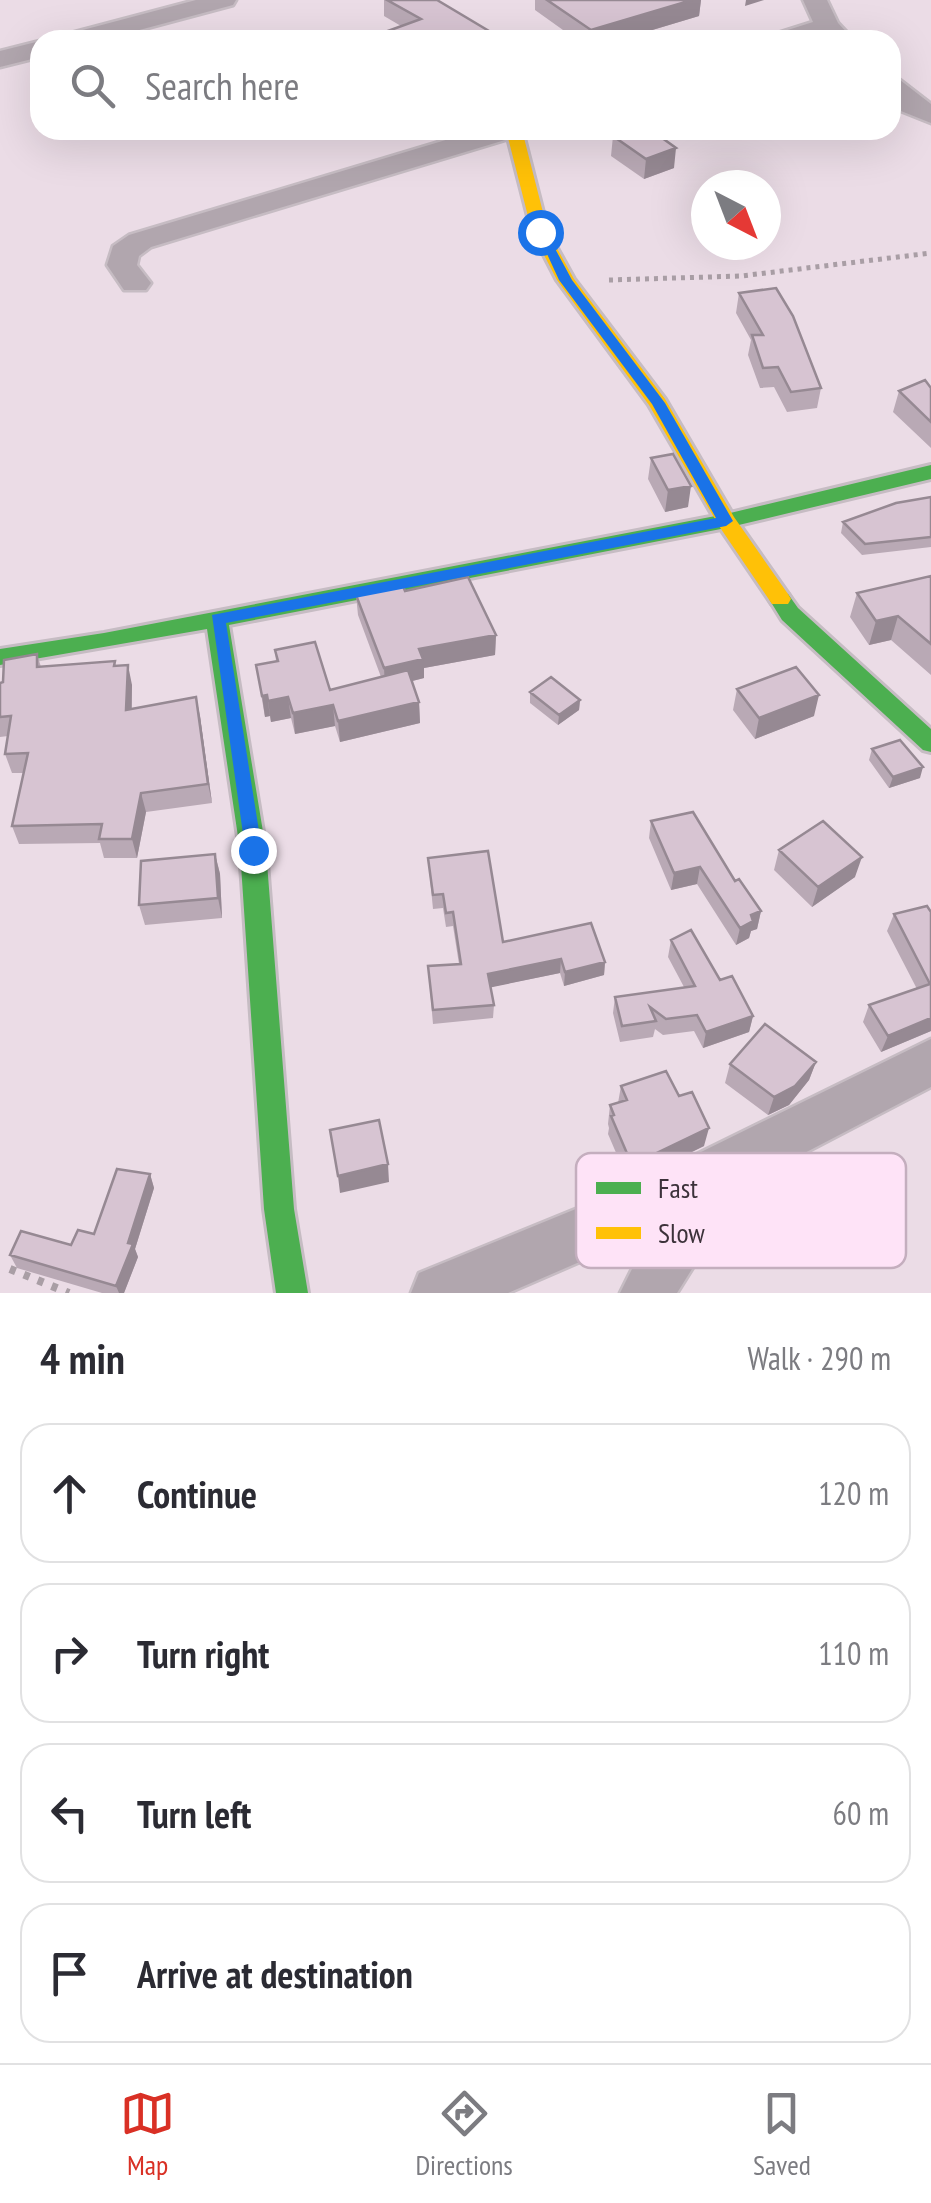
<!DOCTYPE html>
<meta charset="utf-8">
<style>
:root{--surface:#fff;--page:#f7f7f7;--text:#2b2b33;--muted:#7c7c81;--line:#e1e1e2;--accent:#d93025}
body{margin:0;font-family:"PT Sans Narrow",sans-serif;background:var(--page);color:var(--text)}
.compass{position:absolute;left:691px;top:170px;width:90px;height:90px;border-radius:50%;background:var(--surface);box-shadow:0 10px 40px #0002;rotate:138deg}
.stop{position:absolute;width:30px;height:30px;margin:-22px;border:8px solid #1a73e8;border-radius:50%;background:#fff}
.stop.end{background:#1a73e8;border-color:#fff;box-shadow:0 2px 10px #0008}
.list{margin:0;padding:0;list-style:none}
h2{display:flex;justify-content:space-between;align-items:center;height:130px;margin:0;padding:0 40px;font-size:42px}
h2 small{font-size:32px;font-weight:400;color:var(--muted)}
.list li{display:grid;grid-template-columns:65px 1fr auto;gap:30px;align-items:center;box-sizing:border-box;height:140px;margin:0 20px 20px;padding:0 20px;border:2px solid var(--line);border-radius:30px}
.list b{display:block;font-size:38px;white-space:nowrap}
.list em{font-size:32px;font-style:normal;color:var(--muted)}
.icon{flex:none;width:55px;height:55px;fill:none;stroke:currentColor;stroke-width:2;stroke-linecap:round;stroke-linejoin:round}
.map{position:relative;flex:none;width:931px;height:1293px;overflow:hidden}
.search{position:absolute;background:var(--surface);box-shadow:0 10px 40px #0002;left:30px;right:30px;top:30px;height:110px;display:flex;align-items:center;gap:25px;box-sizing:border-box;padding:0 35px;border-radius:30px;color:var(--muted);font-size:38px}
.sheet{height:770px;background:var(--surface)}
nav{display:flex;justify-content:space-around;align-items:center;box-sizing:border-box;height:140px;border-top:2px solid var(--line);background:var(--surface);font-size:28px;color:var(--muted)}
nav a{display:grid;justify-items:center;gap:5px}
nav .on{color:var(--accent)}
.map>svg:first-child{display:block}
.lines{fill:none;stroke-linecap:round;stroke-linejoin:round}
.street-casing{stroke:#c6bcc3;stroke-width:5}
.fast-casing{stroke:#c6bcc3;stroke-width:6}
.slow-casing{stroke:#c6bcc3;stroke-width:6}
.path-far1{stroke:#a99ea5;stroke-width:5;stroke-dasharray:4 5;stroke-linecap:butt}
.path{stroke:#a99ea5;stroke-width:8;stroke-dasharray:6 9;stroke-linecap:butt}
.street{fill:#b1a6ae;fill-rule:evenodd}
.fast{fill:#4caf50;fill-rule:evenodd}
.slow{fill:#ffc107;fill-rule:evenodd}
.wall{fill:#b9a9b5}
.shaded-wall{fill:#968993}
.building{fill:#d7c4d2;stroke:#968993;stroke-width:2.5}
.route{fill:#1a73e8}
.key{fill:#fee3f7;stroke:#c4aebe;stroke-width:2.5}
.key-label{font-size:28px;fill:#3c323a}
</style>
<div class="map">
<svg width="931" height="1293" viewBox="0 0 931 1293">
<rect width="100%" height="100%" fill="#ebdce6"/>
<g class="lines">
<defs>
<path id="street" d="M196 0H236L233 5 102 40H60L64 35Z
M803 0H827L838 23 854 40H827L822 35 808 40H768L772 35 813 22Z
M40 41V57L0 67V51Z
M891 78 900 80 931 104V123L901 111 891 101Z
M479 130H522L518 136 151 247 139 256 137 265 151 283 146 290H124L107 265 113 246 129 235Z
M931 1039V1087L745 1184 677 1293H620L651 1231 508 1293H411L419 1273 632 1186Z"/>
<path id="fast" d="M931 465V479L726 528 229 625 266 850 294 1209 308 1293H276L264 1209 240 850 207 629 0 665V649L104 633 726 514Z
M780 591 788 594 798 608 931 729V752L923 750 782 620 769 599Z"/>
<path id="slow" d="M506 130H522L548 232 574 279 665 399 734 517 788 594 791 599 788 604H772L719 526 649 405 557 280 532 232Z"/>
</defs>
<!-- street casing -->
<use href="#street" class="street-casing"/>
<!-- fast casing -->
<use href="#fast" class="fast-casing"/>
<!-- slow casing -->
<use href="#slow" class="slow-casing"/>
<!-- path-far1 -->
<path class="path-far1" d="M609 280 741 276 931 253"/>
<!-- path -->
<path class="path" d="M10 1269 69 1293"/>
<!-- street -->
<use href="#street" class="street"/>
<!-- fast -->
<use href="#fast" class="fast"/>
<!-- slow -->
<use href="#slow" class="slow"/>
</g>
<!-- wall -->
<path class="wall" d="M384 0H437L504 40 401 26 384 16Z
M535 0H701L699 16 619 40H577L535 10Z
M613 136 674 168 644 179 611 156Z
M739 293 821 388 817 408 787 412 774 387 760 388 748 355 751 340 736 313Z
M931 388V448L893 412 899 391Z
M651 458 688 507 665 512 648 479Z
M931 497V547L862 555 841 533 843 522Z
M931 576V675L891 640 869 645 850 617 857 593Z
M405 591 496 635 495 655 424 668V678L412 681 419 702 420 723 340 742 335 726 295 734 291 718 271 722 270 716 265 717 256 665 276 661 275 650 330 690 381 677 358 615 356 595Z
M37 654 41 667 116 666 132 685V709L200 716 212 803 146 812 137 858H104L100 843 19 844 12 826 24 773H12L5 754 8 736 0 737V683L3 682Z
M737 689 814 716 755 739 733 710Z
M530 692 580 700 579 710 558 725 530 703Z
M872 749 920 778 889 788 869 760Z
M651 821 735 881 761 911 757 929 751 931 749 938 736 945 697 884 671 890 649 838Z
M779 850 855 877 812 907 774 870Z
M215 854 220 874 222 918 145 925 139 905Z
M428 858 503 942 605 962 604 975 564 986 560 973 490 987 494 1005 493 1018 433 1024 428 966 459 964 453 926 446 927 443 908 433 909Z
M931 912V1031L881 1052 863 1022 869 1005 917 989 887 931 894 914Z
M671 940 720 980 753 1016 749 1032 703 1048 694 1031 663 1035 655 1029 653 1037 620 1042 613 1013 615 997 684 987 668 957Z
M816 1062 809 1080 789 1105 768 1115 725 1083 730 1064Z
M621 1086 704 1146 629 1183 608 1134 609 1128 608 1124 610 1105 618 1103Z
M150 1174 154 1188 135 1249 138 1257 124 1293H102L17 1268 10 1255 71 1245 94 1234Z"/>
<!-- shaded-wall -->
<path class="shaded-wall" d="M692 0H701L699 16 619 40H590L591 30Z
M746 0H764L745 6Z
M676 148 674 168 644 179 646 159Z
M691 486 688 507 665 512 668 490Z
M898 616 891 640 869 645 876 621Z
M496 635 495 655 424 668V678L385 688 384 668 419 649Z
M128 665 132 685 131 729 126 710Z
M267 695 270 716 265 717 262 696Z
M819 695 814 716 755 739 759 718Z
M196 697 200 716 212 803 208 784Z
M288 697 291 718 271 722 268 701Z
M580 700 579 710 558 725 559 715Z
M419 702 420 723 340 742 338 721Z
M333 705 335 726 295 734 293 713Z
M923 767 920 778 889 788 893 777Z
M141 793 146 812 137 858 132 839Z
M215 854 220 874 222 918 218 898Z
M862 857 855 877 812 907 818 887Z
M700 867 697 884 671 890 674 873Z
M761 911 757 929 751 931 749 938 736 945 740 928 751 915Z
M561 959 560 973 488 988V974Z
M605 962 604 975 564 986 565 972Z
M753 1016 749 1032 703 1048 706 1032Z
M931 1018V1031L881 1052 888 1036Z
M816 1062 809 1080 789 1105 768 1115 774 1097Z
M709 1128 704 1146 629 1183 632 1165Z
M388 1164 389 1182 340 1193 338 1176Z
M150 1174 154 1188 135 1249 138 1257 124 1293H119L116 1286 128 1243Z"/>
<!-- building -->
<path class="building" d="M387 0H437L504 40H363L421 19Z
M547 0H692L591 30Z
M629 130H651L676 148 646 159 613 136Z
M776 288 793 316 821 388 791 392 778 367 763 368 752 335H763L739 293Z
M925 380 931 388V422L899 391Z
M673 454 691 486 668 490 651 458Z
M931 497V537L865 544 843 522 896 503Z
M931 576V644L898 616 876 621 857 593Z
M468 577 496 635 419 649 423 659 384 668 356 595 403 586 405 591Z
M315 642 330 690 408 670 419 702 338 721 333 705 293 713 288 697 268 701 267 695 262 696 256 665 278 661 275 650Z
M37 654V667L115 661 114 666 128 665 126 710 196 697 208 784 141 793 132 839H99L102 824 12 826 28 753 5 754 11 716 0 717V683L3 682 4 660Z
M796 667 819 695 759 718 737 689Z
M551 677 580 700 559 715 530 692Z
M900 740 923 767 893 777 872 749Z
M693 812 735 881 739 879 761 911 751 915 753 921 740 928 700 867 674 873 651 821Z
M823 821 862 857 818 887 779 850Z
M488 851 503 942 591 923 605 962 565 972 561 959 488 974 494 1005 433 1010 428 966 461 964 453 912 446 913 443 894 433 895 428 858Z
M215 854 218 898 139 905 141 861Z
M927 906 931 912V1018L888 1036 869 1005 930 984 894 914Z
M691 930 720 980 732 976 753 1016 706 1032 697 1015 666 1019 650 1007 656 1021 622 1026 615 997 695 986 671 940Z
M765 1024 816 1062 795 1086 774 1097 730 1064Z
M666 1071 679 1096 692 1092 709 1128 632 1165 611 1116 614 1115 610 1105 627 1100 621 1086Z
M379 1120 388 1164 338 1176 330 1130Z
M117 1169 150 1174 128 1243 133 1244 116 1286 10 1255 21 1231 71 1245 78 1230 94 1234Z"/>
<!-- route -->
<path class="route" d="M536 230H545L572 280 665 403 733 521 726 526 226 623 262 850 253 857 246 855 212 615 716 518 652 404 559 280Z"/>
<!-- legend -->
<rect x="576" y="1153" width="330" height="115" rx="15" class="key"/>
<rect x="596" y="1182" width="45" height="12" fill="#4caf50"/>
<rect x="596" y="1227" width="45" height="12" fill="#ffc107"/>
<g class="key-label">
<text x="658" y="1198">Fast</text>
<text x="658" y="1243">Slow</text>
</g>
</svg>
<svg class="compass" viewBox="-18 -18 36 36"><path d="M0-13l5 13h-10z" fill="#e53935"/><path d="M0 13l5-13h-10z" fill="#7c7c81"/></svg>
<div class="stop" style="left:540px;top:232px"></div>
<div class="stop end" style="left:253px;top:850px"></div>
<div class="search"><svg class="icon" aria-label="search" viewBox="0 0 24 24"><circle cx="10" cy="10" r="6"/><path d="M15 15l6 6"/></svg>Search here</div>
</div>
<section class="sheet">
<h2>4 min<small>Walk · 290 m</small></h2>
<ul class="list">
<li><svg class="icon" aria-label="ahead" viewBox="0 0 24 24"><path d="M12 20V5M6 11l6-6 6 6"/></svg><div><b>Continue</b></div><em>120 m</em></li>
<li><svg class="icon" aria-label="right" viewBox="0 0 24 24"><path d="M7 20v-9h11M14 6l5 5-5 5"/></svg><div><b>Turn right</b></div><em>110 m</em></li>
<li><svg class="icon" aria-label="left" viewBox="0 0 24 24"><path d="M17 20v-9H6M10 6l-5 5 5 5"/></svg><div><b>Turn left</b></div><em>60 m</em></li>
<li><svg class="icon" aria-label="arrive" viewBox="0 0 24 24"><path d="M6 21V4h12l-3 4 3 4H6"/></svg><div><b>Arrive at destination</b></div></li>
</ul>
</section>
<nav>
<a class="on"><svg class="icon" aria-label="map" viewBox="0 0 24 24"><path d="M3 6l6-2 6 2 6-2v14l-6 2-6-2-6 2zM9 4v14M15 6v14"/></svg>Map</a>
<a><svg class="icon" aria-label="directions" viewBox="0 0 24 24"><path d="M12 3l9 9-9 9-9-9zM9 14v-3h6M13 9l2 2-2 2"/></svg>Directions</a>
<a><svg class="icon" aria-label="saved" viewBox="0 0 24 24"><path d="M7 4h10v16l-5-4-5 4z"/></svg>Saved</a>
</nav>
